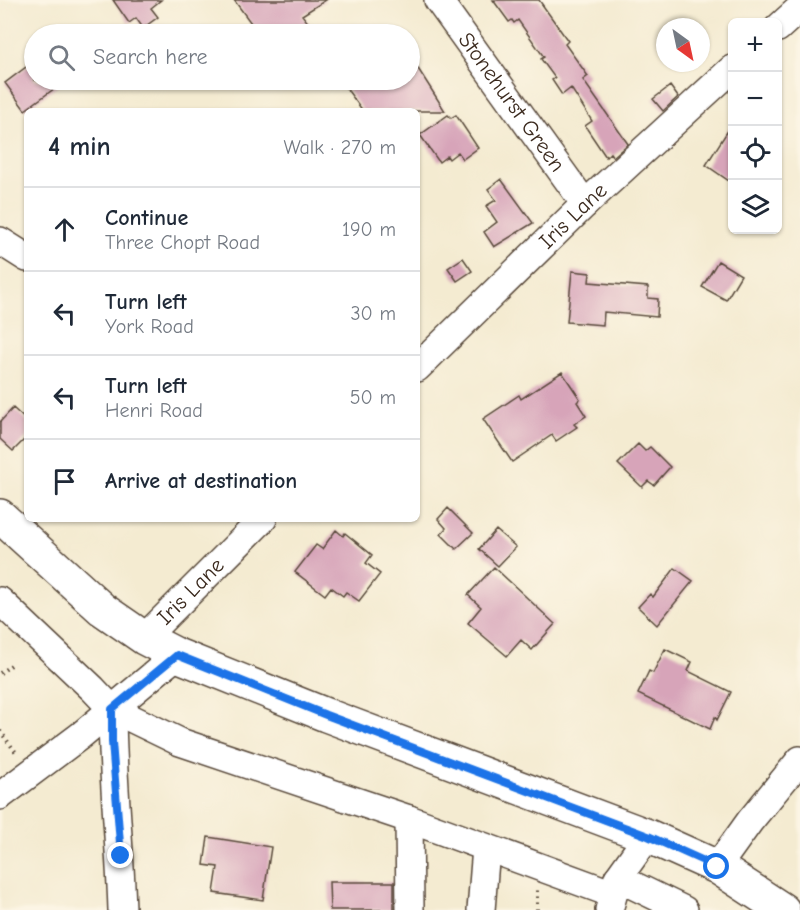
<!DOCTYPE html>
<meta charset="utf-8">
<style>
:root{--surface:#fff;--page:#f6f6f7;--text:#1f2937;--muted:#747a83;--line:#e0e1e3}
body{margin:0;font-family:"Comic Neue",sans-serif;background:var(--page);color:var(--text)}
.controls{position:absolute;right:18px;top:18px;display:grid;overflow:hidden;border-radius:9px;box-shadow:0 2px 4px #0004}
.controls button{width:54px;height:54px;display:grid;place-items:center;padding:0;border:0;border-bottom:2px solid var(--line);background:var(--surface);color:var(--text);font:30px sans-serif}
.compass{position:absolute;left:656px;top:18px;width:54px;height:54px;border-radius:50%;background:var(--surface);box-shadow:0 2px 4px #0004;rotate:147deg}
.stop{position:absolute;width:18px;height:18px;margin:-14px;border:4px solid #1a73e8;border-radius:50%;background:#fff}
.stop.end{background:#1a73e8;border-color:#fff;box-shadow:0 2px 6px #0008}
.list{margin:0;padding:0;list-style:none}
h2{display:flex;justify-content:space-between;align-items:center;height:78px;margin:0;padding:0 24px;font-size:26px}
h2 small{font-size:20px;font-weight:400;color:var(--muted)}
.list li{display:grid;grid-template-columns:39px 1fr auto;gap:18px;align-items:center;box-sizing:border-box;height:84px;padding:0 24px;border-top:2px solid var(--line)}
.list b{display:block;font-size:22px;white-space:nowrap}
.list p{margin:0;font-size:20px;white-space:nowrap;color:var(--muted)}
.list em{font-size:20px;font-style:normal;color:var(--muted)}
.icon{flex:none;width:33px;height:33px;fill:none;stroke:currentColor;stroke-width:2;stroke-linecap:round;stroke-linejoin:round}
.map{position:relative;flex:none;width:800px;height:910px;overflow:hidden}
.search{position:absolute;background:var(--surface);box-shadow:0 2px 4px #0004;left:24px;top:24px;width:396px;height:66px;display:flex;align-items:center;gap:15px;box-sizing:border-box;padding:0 21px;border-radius:33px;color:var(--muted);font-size:22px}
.panel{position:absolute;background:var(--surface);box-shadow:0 2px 4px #0004;left:24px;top:108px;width:396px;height:414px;border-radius:9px}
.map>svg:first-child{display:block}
.building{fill:#d7a4b9}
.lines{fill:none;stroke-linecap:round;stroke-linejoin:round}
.minor-casing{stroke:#574739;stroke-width:30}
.major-casing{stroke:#574739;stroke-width:36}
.path{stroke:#574739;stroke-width:4;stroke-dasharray:1.5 4.5;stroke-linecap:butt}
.minor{stroke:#fff;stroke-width:27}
.major{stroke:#fff;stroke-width:33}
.route{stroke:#1a73e8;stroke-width:8}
.labels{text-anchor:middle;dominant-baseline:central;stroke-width:4.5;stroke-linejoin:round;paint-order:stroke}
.street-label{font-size:22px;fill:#3b2a1e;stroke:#fcf5e5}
</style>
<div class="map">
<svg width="800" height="910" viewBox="0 0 800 910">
<rect width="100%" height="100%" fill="#fcf5e5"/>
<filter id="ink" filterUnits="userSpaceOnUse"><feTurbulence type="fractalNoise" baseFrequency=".0167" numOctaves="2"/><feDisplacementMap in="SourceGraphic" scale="12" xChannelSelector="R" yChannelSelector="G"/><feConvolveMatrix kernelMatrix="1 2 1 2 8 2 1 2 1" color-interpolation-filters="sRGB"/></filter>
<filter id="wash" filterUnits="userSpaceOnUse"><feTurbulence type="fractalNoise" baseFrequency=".008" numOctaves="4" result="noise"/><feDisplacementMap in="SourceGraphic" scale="24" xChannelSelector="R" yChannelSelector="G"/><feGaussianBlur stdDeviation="1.35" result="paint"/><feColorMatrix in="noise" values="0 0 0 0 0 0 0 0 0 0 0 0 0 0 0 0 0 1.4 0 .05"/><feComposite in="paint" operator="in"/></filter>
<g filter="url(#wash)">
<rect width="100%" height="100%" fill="#f4ebd1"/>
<g id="blocks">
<!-- building -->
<path class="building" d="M113 0H161L151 8 158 17 143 28 136 18 129 23Z
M234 0H326L302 15 317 34H259Z
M493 0H539L568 41 565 44 588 76 583 80 628 144 613 157 610 153 606 157 585 126 592 121 571 88 562 95 552 80 555 78 541 59 544 57 518 20 514 23 512 20 509 22Z
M410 56 445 111H363L340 80H410Z
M34 61V80H66L25 110 5 83Z
M670 86 678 97 663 111 653 99Z
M448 115 451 118 456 115 478 148 463 159 458 152 449 159 447 156 439 162 420 135Z
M732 124V183L706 165Z
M501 179 533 223 494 247 484 232 497 222 486 206 496 200 488 189Z
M463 258 472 271 457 281 448 268Z
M718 261 741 275 726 300 702 287Z
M572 271 590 273 589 282 648 287V298L658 299 657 317 604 312 603 325 567 322Z
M562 372 580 399 577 402 586 416 574 424 577 427 556 441 552 435 512 462 483 419 519 395 521 399Z
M13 408 27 421V437L13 451 0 439V422Z
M638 444 645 451 650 447 670 467 654 485 648 481 642 487 618 464Z
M448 508 473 533 456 549 441 534 446 528 438 519Z
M336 530 343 536 345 533 372 555 366 563 380 574 359 601 346 592 343 596 331 587 325 595 295 572 316 545 322 549Z
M496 530 516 547 498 566 479 549Z
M494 567 555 624 532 650 521 640 507 656 468 623 481 607 468 595Z
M675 568 693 581 657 625 638 607 650 594 653 597Z
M665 649 692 662 688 671 731 692 717 720 715 717 710 729 638 694 649 671 653 673Z
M208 837 271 847 263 900 214 893 218 867 204 865Z
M329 882H394V910H330Z"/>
</g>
</g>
<g filter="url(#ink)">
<use href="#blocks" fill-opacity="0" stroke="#574739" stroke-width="1.5"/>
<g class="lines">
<defs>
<g id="minor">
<path id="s1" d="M438 0 585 204"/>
<path d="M778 28 800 8"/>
<path d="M0 241 27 258"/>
<path id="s2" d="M417 368 585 204 732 69"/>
<path d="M0 601 93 689 112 709 180 742 409 819 613 894"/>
<path id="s3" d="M144 638 263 519"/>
<path d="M112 709C112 776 120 843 122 910"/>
<path d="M0 796 80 736 177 655"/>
<path d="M409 819 410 910"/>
<path d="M717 867 750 821 800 760"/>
<path d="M618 878 684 910"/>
<path d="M481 910 486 848"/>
<path d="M609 910 618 878 648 836"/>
</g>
<path id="major" d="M0 516 102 609 144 638 177 655 326 715 648 836 717 867 783 910"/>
</defs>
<!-- minor casing -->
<use href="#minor" class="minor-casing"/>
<!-- major casing -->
<use href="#major" class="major-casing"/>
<!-- path -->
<path class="path" d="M0 673 14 663
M0 731 18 755
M537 910V890"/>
<!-- minor -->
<use href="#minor" class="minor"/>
<!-- major -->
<use href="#major" class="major"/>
</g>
</g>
<g class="lines" filter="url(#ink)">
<!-- route -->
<path class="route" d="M121 856 112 742V709L177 655 326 715 648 836 717 867"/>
</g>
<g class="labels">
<!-- street labels -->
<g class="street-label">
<text stroke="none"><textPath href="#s1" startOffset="126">Stonehurst Green</textPath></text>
<text stroke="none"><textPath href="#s2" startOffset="218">Iris Lane</textPath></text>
<text stroke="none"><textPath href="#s3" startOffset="66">Iris Lane</textPath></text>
</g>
</g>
</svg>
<div class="controls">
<button>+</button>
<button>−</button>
<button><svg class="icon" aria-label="locate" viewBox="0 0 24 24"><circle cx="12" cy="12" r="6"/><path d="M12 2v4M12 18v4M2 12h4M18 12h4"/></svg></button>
<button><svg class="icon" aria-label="layers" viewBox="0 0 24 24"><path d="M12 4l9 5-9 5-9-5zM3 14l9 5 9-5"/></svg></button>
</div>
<svg class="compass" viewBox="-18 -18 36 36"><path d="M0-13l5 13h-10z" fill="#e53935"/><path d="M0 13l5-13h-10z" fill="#747a83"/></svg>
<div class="stop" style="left:717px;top:867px"></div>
<div class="stop end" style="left:121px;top:856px"></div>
<div class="search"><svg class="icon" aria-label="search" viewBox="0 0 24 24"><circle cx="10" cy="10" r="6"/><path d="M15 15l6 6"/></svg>Search here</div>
<section class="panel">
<h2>4 min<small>Walk · 270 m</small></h2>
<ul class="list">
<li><svg class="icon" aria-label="ahead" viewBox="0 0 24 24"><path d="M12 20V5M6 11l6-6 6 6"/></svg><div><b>Continue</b><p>Three Chopt Road</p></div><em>190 m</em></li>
<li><svg class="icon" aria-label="left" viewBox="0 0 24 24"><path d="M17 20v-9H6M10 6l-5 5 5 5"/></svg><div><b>Turn left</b><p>York Road</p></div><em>30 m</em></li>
<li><svg class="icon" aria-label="left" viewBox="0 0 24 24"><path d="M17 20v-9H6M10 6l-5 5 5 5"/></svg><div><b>Turn left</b><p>Henri Road</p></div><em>50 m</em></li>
<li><svg class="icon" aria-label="arrive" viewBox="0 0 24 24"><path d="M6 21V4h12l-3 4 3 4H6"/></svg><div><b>Arrive at destination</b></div></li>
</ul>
</section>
</div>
